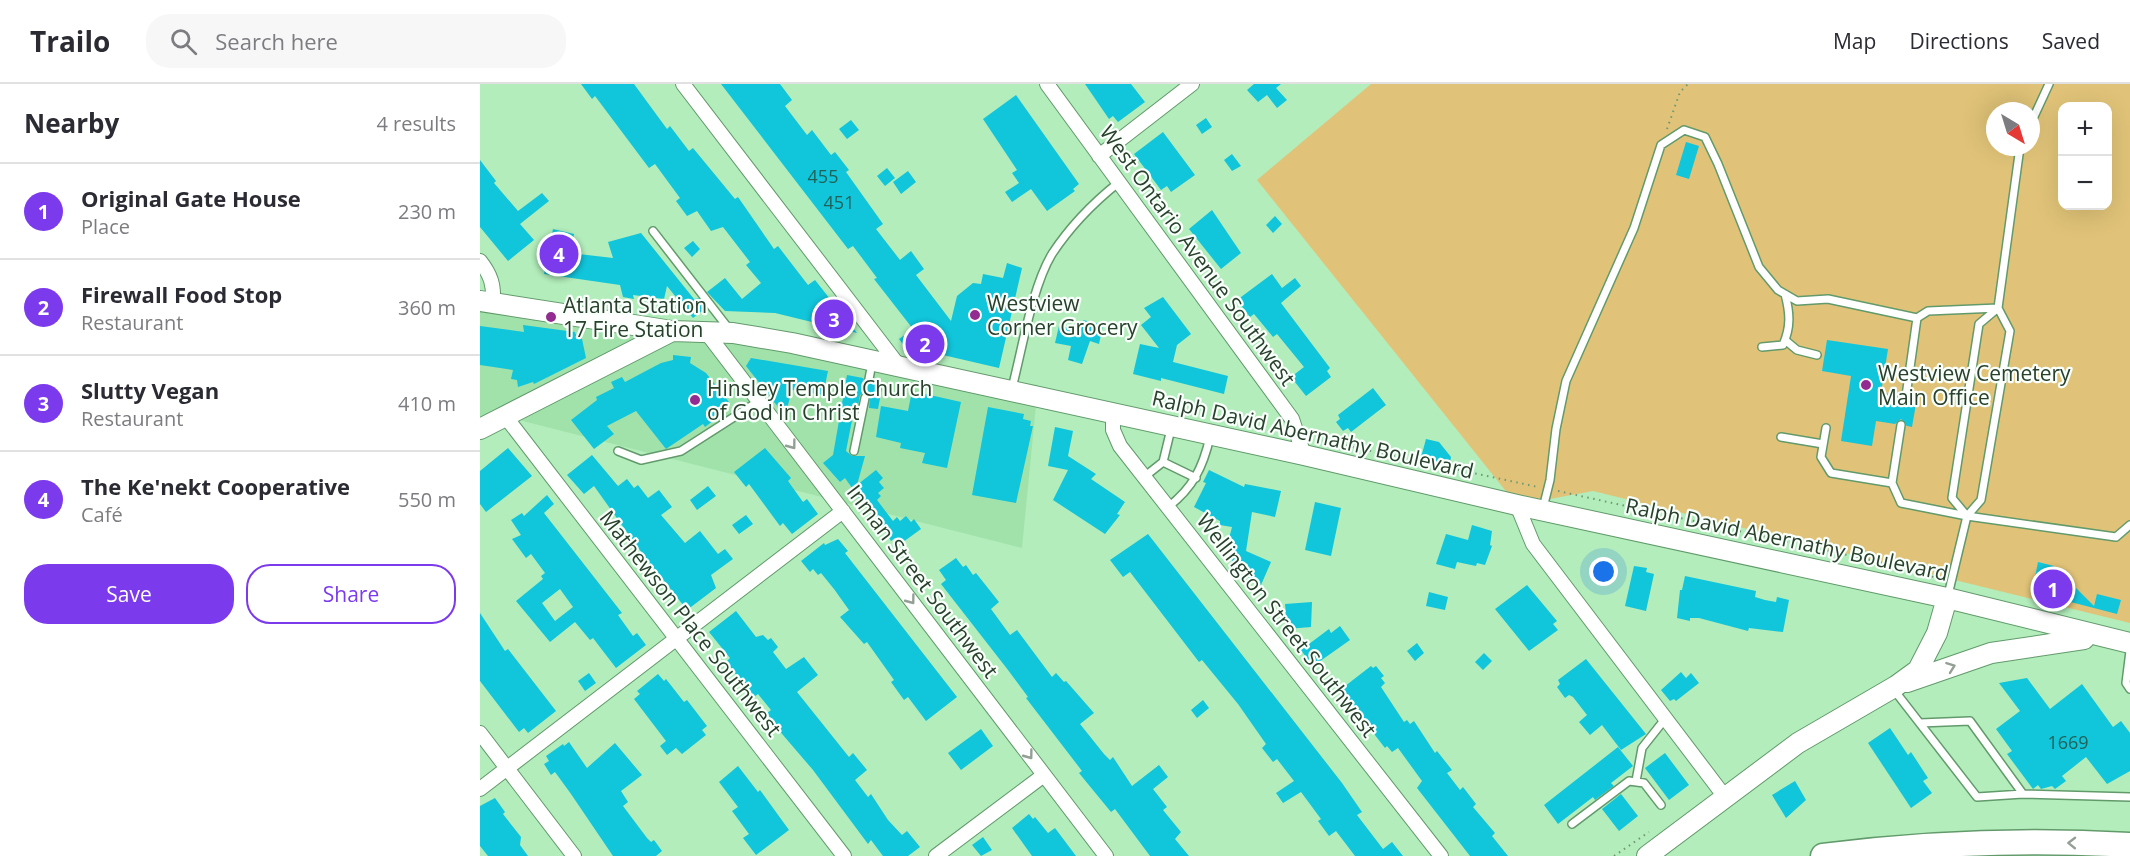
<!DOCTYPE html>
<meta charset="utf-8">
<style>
:root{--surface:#fff;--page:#f7f7f7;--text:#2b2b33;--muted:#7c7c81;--line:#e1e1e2;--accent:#7c3aed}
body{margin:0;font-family:"Open Sans",sans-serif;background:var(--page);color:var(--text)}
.controls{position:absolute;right:18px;top:18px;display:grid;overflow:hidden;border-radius:12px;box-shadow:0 6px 24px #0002}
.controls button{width:54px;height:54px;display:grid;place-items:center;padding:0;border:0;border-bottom:2px solid var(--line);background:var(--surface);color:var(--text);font:30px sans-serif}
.compass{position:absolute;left:1506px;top:18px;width:54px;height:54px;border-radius:50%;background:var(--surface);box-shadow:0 6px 24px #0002;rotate:142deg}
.you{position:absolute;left:1124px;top:488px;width:21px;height:21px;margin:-15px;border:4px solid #fff;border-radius:50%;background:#1a73e8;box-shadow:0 0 0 9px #1a73e833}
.badge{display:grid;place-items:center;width:39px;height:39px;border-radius:50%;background:var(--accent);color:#fff;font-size:20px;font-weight:700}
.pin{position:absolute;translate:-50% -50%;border:3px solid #fff;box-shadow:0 2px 6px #0006}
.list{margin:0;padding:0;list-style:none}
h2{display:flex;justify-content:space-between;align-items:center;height:78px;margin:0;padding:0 24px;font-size:26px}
h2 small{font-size:20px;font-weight:400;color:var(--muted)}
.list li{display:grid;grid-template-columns:39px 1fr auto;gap:18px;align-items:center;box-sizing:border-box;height:96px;padding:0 24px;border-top:2px solid var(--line)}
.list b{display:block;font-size:22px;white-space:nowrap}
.list p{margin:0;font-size:20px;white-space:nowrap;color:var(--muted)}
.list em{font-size:20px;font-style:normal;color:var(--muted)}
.actions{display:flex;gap:12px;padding:18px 24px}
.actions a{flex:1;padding:14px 0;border:2px solid var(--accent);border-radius:24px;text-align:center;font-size:21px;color:var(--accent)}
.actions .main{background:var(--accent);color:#fff}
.icon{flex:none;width:33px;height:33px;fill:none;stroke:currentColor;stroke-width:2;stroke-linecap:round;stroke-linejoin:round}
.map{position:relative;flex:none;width:1650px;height:772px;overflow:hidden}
header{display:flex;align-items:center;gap:36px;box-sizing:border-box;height:84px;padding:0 30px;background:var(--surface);border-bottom:2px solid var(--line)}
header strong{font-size:28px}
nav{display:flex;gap:33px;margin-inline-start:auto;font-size:21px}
.search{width:420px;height:54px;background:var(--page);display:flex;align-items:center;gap:15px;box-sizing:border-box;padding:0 21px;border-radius:24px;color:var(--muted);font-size:22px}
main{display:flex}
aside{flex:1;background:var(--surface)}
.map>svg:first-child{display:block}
.built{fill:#a1e2ab}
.green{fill:#e0c378;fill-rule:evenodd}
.building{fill:#11c5db;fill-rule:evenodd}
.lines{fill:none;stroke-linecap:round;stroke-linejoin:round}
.lane-casing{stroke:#629a6b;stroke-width:10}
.street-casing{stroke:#629a6b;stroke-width:16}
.secondary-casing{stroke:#629a6b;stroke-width:22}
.highway-casing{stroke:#629a6b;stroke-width:27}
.path{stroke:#6e9774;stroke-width:2;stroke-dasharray:1.5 4.5;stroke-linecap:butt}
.lane{stroke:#fff;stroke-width:7}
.street{stroke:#fff;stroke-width:14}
.secondary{stroke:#fff;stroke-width:20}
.highway{stroke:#fff;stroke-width:24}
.oneway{stroke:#94a096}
.poi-dot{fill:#932c91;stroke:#f9fffa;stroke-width:2}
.labels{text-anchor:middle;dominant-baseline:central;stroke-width:4.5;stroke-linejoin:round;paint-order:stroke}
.number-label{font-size:18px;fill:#226158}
.street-label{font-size:21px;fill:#28402c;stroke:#f9fffa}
.poi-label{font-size:21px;fill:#28402c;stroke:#f9fffa;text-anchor:start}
</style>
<header>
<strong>Trailo</strong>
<div class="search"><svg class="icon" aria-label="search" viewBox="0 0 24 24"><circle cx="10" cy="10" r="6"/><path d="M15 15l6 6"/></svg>Search here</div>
<nav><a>Map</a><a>Directions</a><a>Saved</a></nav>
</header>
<main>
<aside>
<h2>Nearby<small>4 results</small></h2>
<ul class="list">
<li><span class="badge">1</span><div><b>Original Gate House</b><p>Place</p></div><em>230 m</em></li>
<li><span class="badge">2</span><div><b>Firewall Food Stop</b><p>Restaurant</p></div><em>360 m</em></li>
<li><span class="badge">3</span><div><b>Slutty Vegan</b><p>Restaurant</p></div><em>410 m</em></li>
<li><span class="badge">4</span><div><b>The Ke'nekt Cooperative</b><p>Café</p></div><em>550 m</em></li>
</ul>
<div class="actions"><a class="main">Save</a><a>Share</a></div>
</aside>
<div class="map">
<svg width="1650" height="772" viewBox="0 0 1650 772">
<rect width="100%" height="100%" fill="#b2edbb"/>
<!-- built -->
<path class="built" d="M0 216 115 238 558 301 542 464 27 333 0 347Z"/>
<!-- green -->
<path class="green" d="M891 0H1650V539L1113 407 1037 421 777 96ZM1582 22H1628V122H1582ZM1515 27H1551V63H1515Z"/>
<!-- building -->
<path class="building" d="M101 0H154L187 45 190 42 209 67 213 64 255 115 258 113 294 165 298 162 328 201 335 196 377 249 295 229 245 227 227 208 245 194 262 215 281 199 266 181 270 178 243 143 231 147 217 127 207 132 196 117 200 114 175 80 169 84 115 12 112 15Z
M241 0H300L312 16 305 22 327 51 332 46 351 71 355 68 369 86 366 88 403 140 396 145 420 176 431 167 444 185 436 191 471 237 477 212 493 199 501 200 503 190 523 194 527 179 542 184 519 284 424 262 419 255 433 245 394 195 397 194 373 162 368 165Z
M605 0H651L665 18 638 38 633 32 629 35Z
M774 0H801L796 4 807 16 797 24 787 11 778 18 767 6Z
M536 11 599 100 593 105 595 107 567 127 551 105 532 118 525 108 539 99 532 89 537 86 503 35Z
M726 34 732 43 722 50 716 41Z
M371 36 379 46 367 55 359 45Z
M683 48 715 91 691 108 687 102 681 106 654 70Z
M1206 58 1219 62 1209 95 1196 91Z
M752 70 761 82 752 87 744 76Z
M0 76 16 97 14 99 38 127 62 109 69 117 40 140 54 156 28 177 0 143Z
M407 84 415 94 405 102 397 92Z
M428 87 436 98 421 110 413 98Z
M732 126 761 169 741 185 709 145Z
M795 132 802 140 793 149 786 141Z
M73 145 94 150 90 169 133 174 128 158 161 149 214 215 218 214 226 224 213 234 187 202 184 215 153 211 154 215 143 213 140 201 64 190Z
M213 157 220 165 212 173 204 164Z
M792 190 802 204 815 194 821 202 801 219 850 284 847 287 851 293 826 312 811 293 824 283 797 250 793 253 774 230 770 233 757 216Z
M683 213 711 250 697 261 693 278 748 292 744 310 681 294V297L653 290 660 260 679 264 661 241 671 233 664 224Z
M603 236 623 241 619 260 610 257 602 280 588 276 591 262 575 259 579 242 600 246Z
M43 241 95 248 96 251 101 250 106 274 54 300 53 298 38 303 37 296 31 295 33 286 0 281V242L44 248Z
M1347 256 1408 265 1401 309 1420 311 1425 317 1431 313 1437 314 1432 343 1427 342 1421 335 1415 340 1396 337 1392 362 1361 357 1371 292 1342 287Z
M193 271 211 273 210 279 226 289 249 318 244 322 247 326 225 343 223 340 186 365 156 327 127 342 134 350 114 365 91 336 117 316 116 313 134 304 131 298 142 293 145 298 181 279 193 276Z
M271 274 348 287 343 311 312 306 305 332 266 282Z
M367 291 383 294 387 300 394 297 403 298 398 325 389 324 390 313 386 308 380 311 378 322 375 321 366 367 372 372H385L377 401 396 386 403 394 399 398 404 404 398 409 401 412 397 416 413 437 417 433 420 437 426 432 431 438 434 435 441 445 419 461 415 454 411 457 391 425 384 421 365 394 360 398 343 379 353 371Z
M893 304 906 321 871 348 868 344 863 347 856 338 860 335 858 331Z
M432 307 481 318 467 384 442 379 445 369 420 364 421 359 396 353 401 322 428 327Z
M508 323 544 330 543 335 551 337 550 342H553L536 419 492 411Z
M575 343 593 347 588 372 616 390 611 395 645 418 637 430 640 431 625 450 573 416 588 386 568 382Z
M946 355 959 358 971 373 969 384 940 377Z
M28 364 52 392 6 428 0 420V387Z
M285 364 311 394 308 397 323 418 327 415 338 430 312 450 303 439 300 442 269 400 266 403 254 388Z
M112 371 138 402 147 395 154 404 158 401 168 414 179 406 192 423 181 431 205 459 220 447 238 470 245 465 253 475 231 491 236 504 207 526 159 465 114 402 104 410 87 391Z
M729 386 764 403 765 400 801 407 795 433 772 428 766 467 791 478 781 501 764 491 768 480 752 477 753 472 745 470 752 443 740 441V437L714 423 726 399 723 398Z
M228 402 236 412 217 426 210 416Z
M67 411 74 420 64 429 142 529 138 531 153 552 157 549 166 561 136 584 113 554 110 556 95 538 70 558 36 517 63 495 61 492 65 489 51 470 46 474 32 455 41 451 31 436 42 429 44 432ZM80 505 93 523 75 537 62 519Z
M835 418 861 424 851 472 825 466Z
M266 431 273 440 259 450 252 441Z
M992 441 1012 447 1010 461 1012 462 1005 481 997 479 996 482 977 478 975 485 956 480 966 450 988 456Z
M668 450 862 699 882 728 877 731 903 765 912 758 923 772H875L856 747 849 752 838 737 841 735 821 708 803 719 796 709 814 697 797 675 793 678 782 664 786 660 758 620 722 576 719 578 650 488 643 493 630 476Z
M358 455 368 467 365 469 477 613 446 637 428 613 424 616 411 598 414 596 387 558 384 560 360 533 369 526 354 505 341 489 338 491 333 485 330 488 321 477 344 459 345 461Z
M476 474 483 483 486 481 493 491 496 489 519 518 511 525 530 551 537 546 572 593 576 589 584 598 586 597 614 629 600 640 624 670 630 676 633 673 652 702 679 681 688 693 673 705 687 723 683 726 701 748 695 755 709 772H670L635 725 631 728 608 700 599 689 602 687 546 614 548 613 528 586 461 500 466 496 459 486Z
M1558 478 1574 482 1571 498 1596 504 1614 522 1617 510 1641 516 1637 530 1552 508Z
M1154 482 1167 484 1166 488 1174 490 1166 527 1145 522Z
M1205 492 1276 507 1275 513 1285 516 1296 518 1297 513 1309 516 1303 548 1269 544 1268 547 1219 534H1210V537L1197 534 1200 506H1202Z
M1047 501 1077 537 1073 540 1078 546 1049 567 1015 525Z
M949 508 968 513 965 526 946 522Z
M832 518 831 543 807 545 805 520Z
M256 527 276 553 283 551 288 556 291 554 298 563 293 568 306 585 324 573 338 591 317 608 369 673 373 669 387 686 375 696 388 713 391 710 408 736 422 751 427 747 440 763 428 772H403L391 756 388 760 333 686 297 644 287 629 291 626 278 610 274 613 246 578 250 574 229 548Z
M0 529 25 567 28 565 76 627 48 649 44 644 39 648 0 597Z
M860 542 870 556 836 580 831 574 828 576 821 566 849 545 851 549Z
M937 559 944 569 935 577 927 567Z
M1004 569 1012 577 1003 586 995 578Z
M1106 575 1166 650 1141 666 1122 641 1110 651 1099 638 1107 631 1093 613 1089 611 1085 614 1077 603 1080 600 1078 596Z
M891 582 893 584 896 582 904 592 901 594 905 599 901 603 924 638 927 636 930 640 934 637 955 669 957 667 972 686 967 689 980 706 983 703 996 720 993 723 1015 749 1012 752 1028 772H990L937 704 942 697 918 664 912 668 907 662 905 664 860 606Z
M1201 588 1206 594 1211 589 1219 599 1196 617 1194 615 1190 617 1181 606Z
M109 589 116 599 105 607 98 597Z
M178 590 184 597 186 595 204 618 207 616 227 642 222 646 226 651 202 670 196 664 187 671 180 662 186 657 154 615 160 610 157 607Z
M1547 594 1570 625 1602 600 1633 643 1641 637 1650 649V687L1627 700 1606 673 1582 692 1586 697 1575 705 1572 702 1561 705 1558 701 1553 705 1527 670 1532 667 1516 645 1540 627 1519 599Z
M723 616 729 624 717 634 711 626Z
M1410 644 1428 671 1431 668 1448 694 1443 697 1452 709 1431 724 1388 659Z
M501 645 513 662 481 686 468 669Z
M89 658 107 684 135 659 162 691 141 707 148 718 143 722 167 754 171 758 174 756 182 767 176 772H133L91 710 75 688 71 691 64 680 69 677 66 672 83 660 84 662Z
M1138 663 1153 682 1131 699 1134 702 1115 716 1113 713 1078 740 1064 721Z
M1185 669 1209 701 1189 716 1165 684Z
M258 682 278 708 280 706 309 746 276 771 263 754 269 750 252 727 258 723 239 698Z
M1315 697 1326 716 1306 734 1292 711Z
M1141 710 1158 732 1139 747 1122 725Z
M15 714 25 728 23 730 41 753 40 761 48 772H8L0 762V722Z
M549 730 553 735 555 733 568 749 575 744 596 772H552L532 744Z
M503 753 512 766 501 772 492 761Z"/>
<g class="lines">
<defs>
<path id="lane" d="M1551 39 1569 0
M173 147 249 245
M1518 224 1530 247 1501 416 1487 432 1472 414 1499 240Z
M1305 256 1317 266 1337 271
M1282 263 1303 261C1311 243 1310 229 1305 210
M389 295 392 279
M532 304C542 266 552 203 572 170 589 144 613 119 638 99
M1426 312 1437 234 1448 227 1518 224 1540 63
M1421 341 1412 399 1421 419 1487 432 1636 453 1650 441
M1346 344 1341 373 1351 389 1412 399
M1301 353 1343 360
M138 367 161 376 201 367 279 317
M374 367 385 314
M683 378 716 394
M664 393 683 378 691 345
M688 423C713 404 723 383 730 353
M1063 424 1070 396 1076 345 1086 297 1154 144 1181 61 1204 46 1225 53 1238 80 1279 183 1298 206 1317 217 1348 215 1437 234
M1468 511 1487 432
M1650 567 1646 599 1650 605
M1414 606 1497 713 1543 710
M1440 639 1490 637 1543 710 1650 713
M1156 697 1162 664 1185 635
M1092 740 1149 697 1164 699 1181 721"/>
<path id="street" d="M203 0 419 282
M567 0 812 335 824 371
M619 72 712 0
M0 177C11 191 14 201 13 219
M226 248 626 772
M633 329V346L640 362 961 772
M25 332 364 772
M1037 421 1053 460 1245 713
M0 649 94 772
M0 705 363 427
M456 772 564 691"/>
<path id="secondary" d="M0 217 192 247 253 249 312 259 824 371 1037 421 1467 514 1650 559
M0 345 192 247
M1427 598 1511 569 1604 555
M1167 772 1318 659 1416 602 1438 586 1457 549 1467 514"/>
<path id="highway" d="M1343 772C1445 759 1548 755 1650 761"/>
</defs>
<!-- lane casing -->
<use href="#lane" class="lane-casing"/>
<!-- street casing -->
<use href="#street" class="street-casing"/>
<!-- secondary casing -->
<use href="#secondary" class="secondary-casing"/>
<!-- highway casing -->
<use href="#highway" class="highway-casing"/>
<!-- path -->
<path class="path" d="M1187 45 1200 8 1208 0
M831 354 1058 403
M1078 407 1404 479 1451 491 1454 494
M1134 772 1169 748"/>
<!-- lane -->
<use href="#lane" class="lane"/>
<!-- street -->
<use href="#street" class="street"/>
<!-- secondary -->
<use href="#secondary" class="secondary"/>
<!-- highway -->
<use href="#highway" class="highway"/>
</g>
<!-- one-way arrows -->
<defs><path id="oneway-chevron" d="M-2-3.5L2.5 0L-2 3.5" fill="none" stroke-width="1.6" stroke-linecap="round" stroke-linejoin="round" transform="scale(1.5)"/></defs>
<g class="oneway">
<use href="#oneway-chevron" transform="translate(312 361) rotate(53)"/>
<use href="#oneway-chevron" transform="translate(431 516) rotate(53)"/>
<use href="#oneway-chevron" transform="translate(1471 583) rotate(-20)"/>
<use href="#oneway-chevron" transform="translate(549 671) rotate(53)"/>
<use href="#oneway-chevron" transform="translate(1592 759) rotate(-179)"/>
</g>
<!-- markers -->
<g class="poi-dot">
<circle cx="495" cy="231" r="6"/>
<circle cx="71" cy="233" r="6"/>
<circle cx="1386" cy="301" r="6"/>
<circle cx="215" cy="316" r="6"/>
</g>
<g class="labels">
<!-- number labels -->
<g class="number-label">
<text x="343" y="92">455</text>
<text x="359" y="118">451</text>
<text x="1588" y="658">1669</text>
</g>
<!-- street labels -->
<g class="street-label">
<text transform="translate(718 171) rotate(54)">West Ontario Avenue Southwest</text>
<text transform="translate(833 350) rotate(13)">Ralph David Abernathy Boulevard</text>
<text transform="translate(1307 455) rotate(12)">Ralph David Abernathy Boulevard</text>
<text transform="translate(443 497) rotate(53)">Inman Street Southwest</text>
<text transform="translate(211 539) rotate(52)">Mathewson Place Southwest</text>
<text transform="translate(807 541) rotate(52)">Wellington Street Southwest</text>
</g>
<!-- poi labels -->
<g class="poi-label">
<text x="507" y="219">Westview<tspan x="507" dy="24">Corner Grocery</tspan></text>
<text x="83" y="221">Atlanta Station<tspan x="83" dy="24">17 Fire Station</tspan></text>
<text x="1398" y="289">Westview Cemetery<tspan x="1398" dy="24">Main Office</tspan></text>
<text x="227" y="304">Hinsley Temple Church<tspan x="227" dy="24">of God in Christ</tspan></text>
</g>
</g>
</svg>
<div class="controls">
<button>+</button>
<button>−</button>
</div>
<svg class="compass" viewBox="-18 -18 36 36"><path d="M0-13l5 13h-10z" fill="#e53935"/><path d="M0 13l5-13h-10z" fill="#7c7c81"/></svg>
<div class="you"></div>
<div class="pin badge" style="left:1573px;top:505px">1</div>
<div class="pin badge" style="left:445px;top:260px">2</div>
<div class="pin badge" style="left:354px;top:235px">3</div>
<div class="pin badge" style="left:79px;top:170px">4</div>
</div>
</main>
